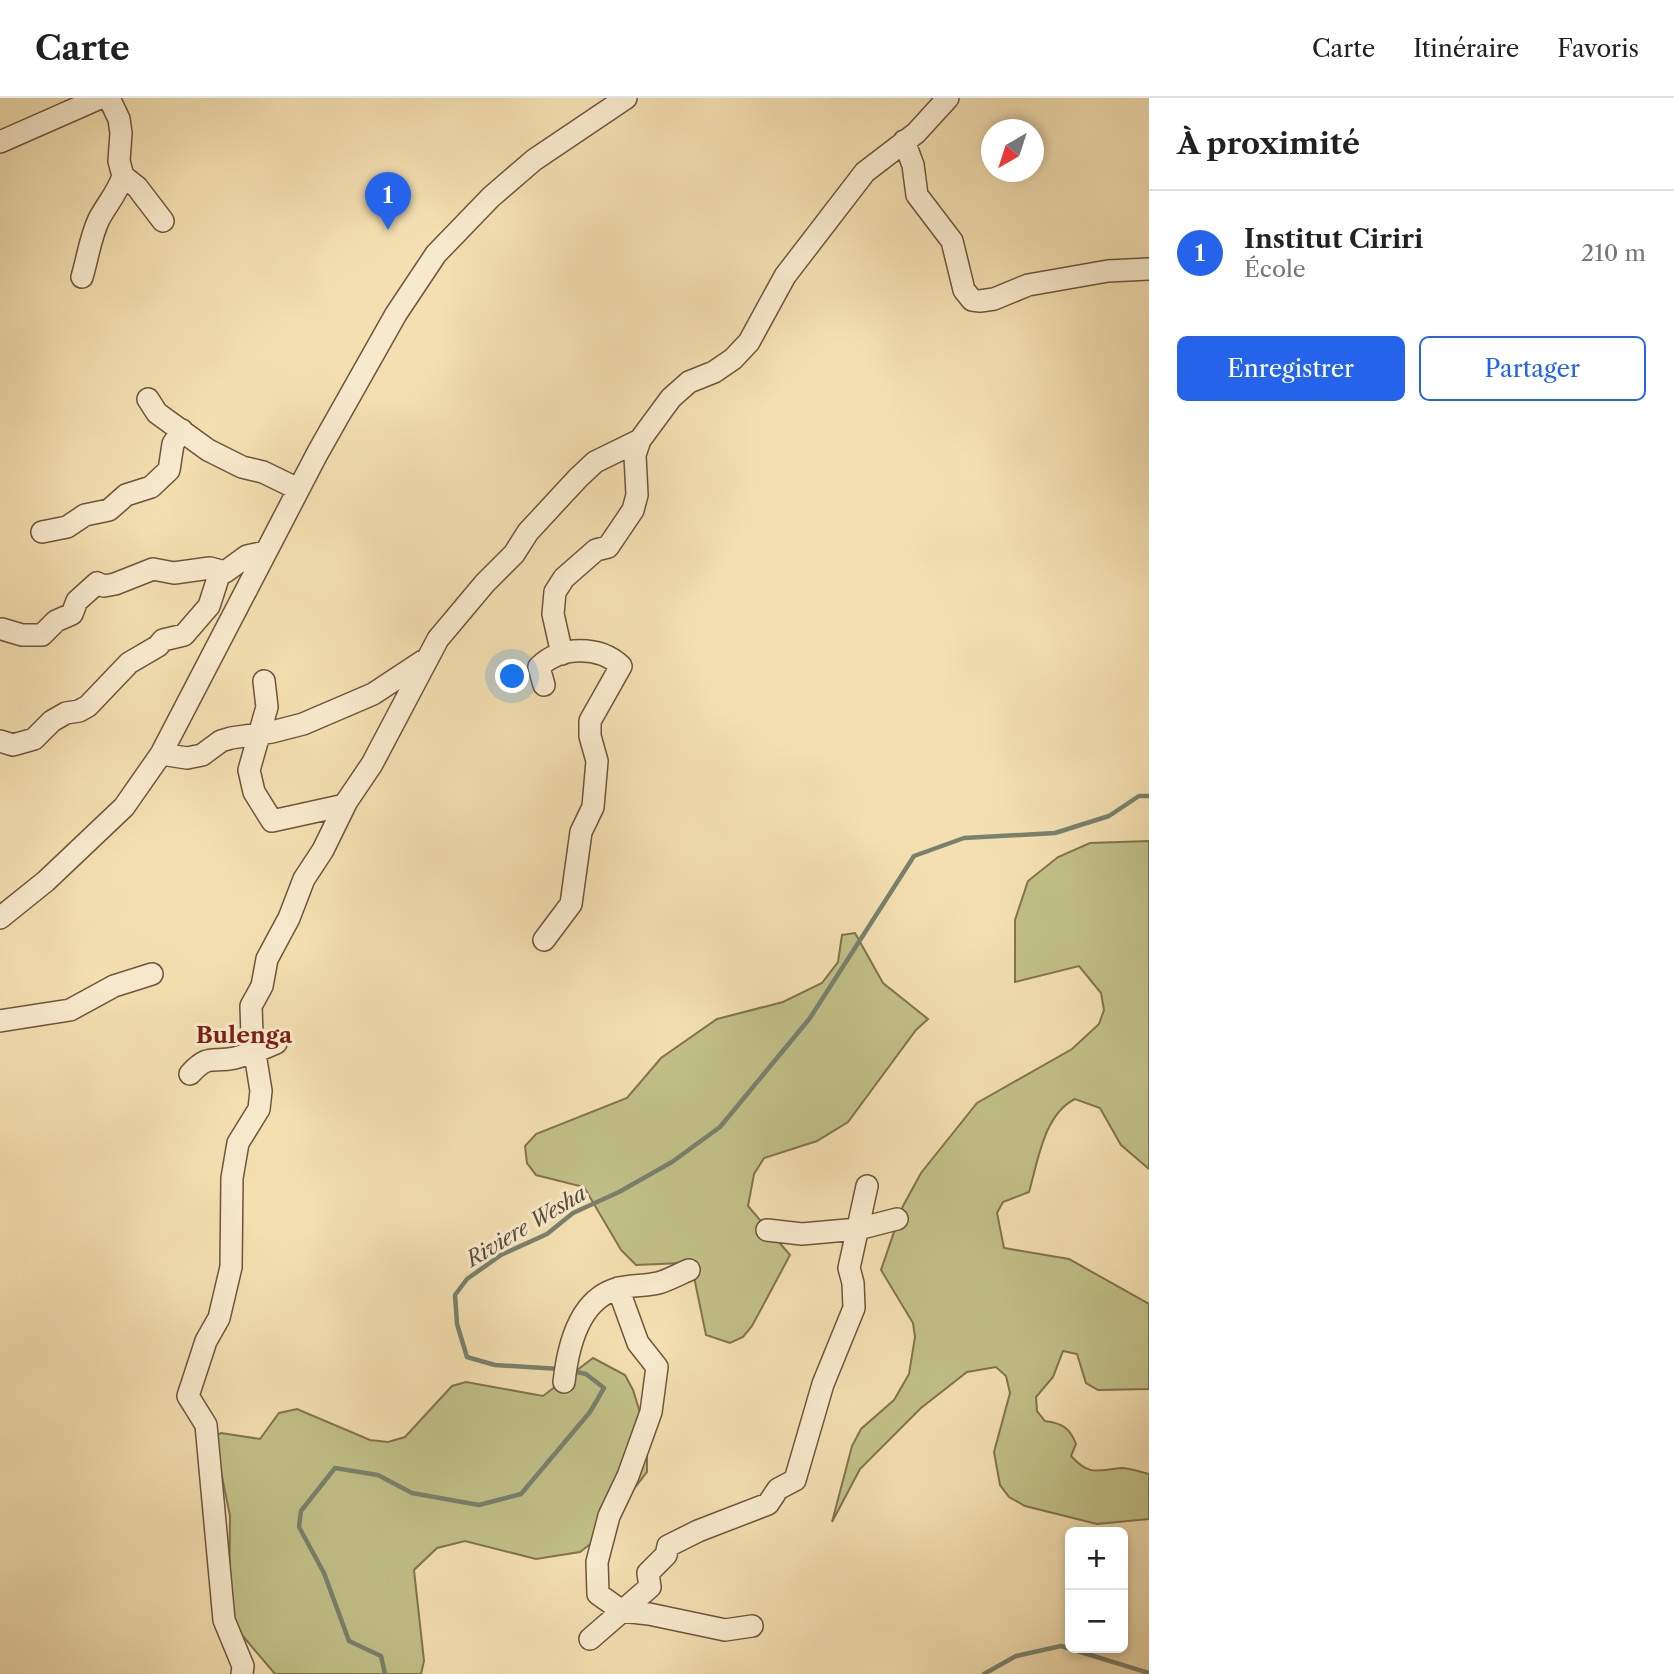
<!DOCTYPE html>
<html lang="fr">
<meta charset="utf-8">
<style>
:root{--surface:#fff;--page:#f2f2f2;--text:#222;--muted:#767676;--line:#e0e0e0;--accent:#2563eb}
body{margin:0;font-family:"Libre Caslon Text",serif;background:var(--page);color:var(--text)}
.controls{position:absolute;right:21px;bottom:21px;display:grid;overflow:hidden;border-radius:10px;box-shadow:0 4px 10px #0003}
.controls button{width:63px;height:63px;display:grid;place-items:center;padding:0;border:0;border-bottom:2px solid var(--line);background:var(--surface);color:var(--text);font:35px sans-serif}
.compass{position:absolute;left:981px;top:21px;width:63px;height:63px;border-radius:50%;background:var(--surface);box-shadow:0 4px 10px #0003;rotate:219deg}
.you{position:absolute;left:513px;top:579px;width:24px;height:24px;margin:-18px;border:5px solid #fff;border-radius:50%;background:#1a73e8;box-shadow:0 0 0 10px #1a73e833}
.badge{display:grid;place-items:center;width:46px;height:46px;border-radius:50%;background:var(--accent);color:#fff;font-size:23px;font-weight:700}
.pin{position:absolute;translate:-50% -58px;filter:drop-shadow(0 2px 4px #0008)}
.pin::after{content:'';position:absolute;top:37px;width:24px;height:21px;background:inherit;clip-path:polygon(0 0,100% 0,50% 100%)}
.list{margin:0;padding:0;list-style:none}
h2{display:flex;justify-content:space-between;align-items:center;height:91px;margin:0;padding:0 28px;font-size:30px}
h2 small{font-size:23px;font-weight:400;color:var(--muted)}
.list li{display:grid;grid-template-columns:46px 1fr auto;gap:21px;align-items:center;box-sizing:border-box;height:126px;padding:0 28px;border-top:2px solid var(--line)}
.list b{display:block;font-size:26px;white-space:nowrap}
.list p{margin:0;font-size:23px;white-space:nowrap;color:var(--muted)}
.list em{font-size:23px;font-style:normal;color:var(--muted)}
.actions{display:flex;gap:14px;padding:21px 28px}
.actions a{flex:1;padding:16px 0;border:2px solid var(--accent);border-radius:10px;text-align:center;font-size:24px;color:var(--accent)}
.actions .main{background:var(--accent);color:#fff}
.map{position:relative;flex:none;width:1149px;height:1576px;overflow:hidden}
header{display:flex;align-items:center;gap:42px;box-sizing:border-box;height:98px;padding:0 35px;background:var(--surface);border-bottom:2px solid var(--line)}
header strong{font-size:33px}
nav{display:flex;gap:38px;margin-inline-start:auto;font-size:24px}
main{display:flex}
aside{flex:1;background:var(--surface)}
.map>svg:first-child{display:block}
.green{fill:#c1c087;stroke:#82734e;stroke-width:2}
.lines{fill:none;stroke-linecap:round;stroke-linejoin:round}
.stream{stroke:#78816e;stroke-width:4.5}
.minor-casing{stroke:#6f543c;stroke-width:24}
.minor{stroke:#f7eacc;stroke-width:21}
.labels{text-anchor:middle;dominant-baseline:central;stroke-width:6;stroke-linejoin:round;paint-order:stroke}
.water-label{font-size:21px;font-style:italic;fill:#594c3b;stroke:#f7eacc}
.quarter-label{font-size:23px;font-weight:bold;fill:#7a1f14;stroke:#f7eacc}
</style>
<header>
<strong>Carte</strong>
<nav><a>Carte</a><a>Itinéraire</a><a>Favoris</a></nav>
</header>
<main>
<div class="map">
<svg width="1149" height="1576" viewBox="0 0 1149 1576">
<rect width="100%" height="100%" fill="#f3dfb0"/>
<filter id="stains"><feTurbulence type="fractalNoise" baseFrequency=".00286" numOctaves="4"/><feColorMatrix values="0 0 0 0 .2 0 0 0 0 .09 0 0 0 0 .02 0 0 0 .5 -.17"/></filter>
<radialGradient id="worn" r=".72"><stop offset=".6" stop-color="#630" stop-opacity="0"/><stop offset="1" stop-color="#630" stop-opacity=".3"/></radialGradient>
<!-- green -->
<path class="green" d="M1149 743V1071L1121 1047 1100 1010 1075 1001C1044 1016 1038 1063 1029 1094L1003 1104 997 1115 1004 1150 1069 1161 1149 1206V1291L1098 1292 1086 1285 1077 1256 1063 1253 1053 1279 1036 1299 1037 1313 1045 1323C1062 1325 1070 1330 1076 1346L1071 1358C1090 1379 1098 1372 1122 1370 1130 1370 1140 1374 1149 1376V1421L1097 1426 1025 1408 1009 1399 1000 1387 994 1354 1010 1295 1006 1278 996 1269 967 1274 921 1310 860 1371 832 1424 852 1348 861 1331 894 1302 909 1276 915 1239 913 1225 881 1172 903 1108 921 1075 977 1005 1072 951 1099 926 1104 912 1101 895 1079 868 1015 884V822L1028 783 1058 759 1090 745Z
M855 835 883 885 928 921 916 932 848 1024 817 1043 764 1060 754 1076 748 1108 790 1157 752 1228 743 1239 730 1245 706 1237 693 1174 683 1165 636 1167 621 1152 584 1089 536 1077 527 1065 525 1048 536 1036 627 1000 661 960 717 921 783 904 822 885 838 864 842 837Z
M593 1260 625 1277 633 1292 647 1337V1374L593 1444 580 1454 536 1461 465 1443 437 1450 414 1472 424 1563 421 1576H275L236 1530 229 1508 230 1418 214 1339 221 1335 260 1341 279 1315 297 1311 370 1342 388 1344 405 1339 452 1288 466 1284 543 1298Z"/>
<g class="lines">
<!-- stream -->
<path class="stream" d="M560 1271 495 1267 467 1259 457 1226 455 1197 467 1181 501 1157 547 1136 573 1115 619 1094 672 1064 720 1029 810 920 914 758 964 740 1055 735 1109 718 1139 698H1149
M385 1576 381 1558 349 1543 324 1475 299 1429 301 1413 335 1370 378 1377 412 1395 479 1407 521 1396 590 1314 604 1290 586 1276 572 1273
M984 1576 1016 1558 1061 1548 1149 1575"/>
<defs>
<path id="minor" d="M109 0 119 21 121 35 119 63 123 78 137 89 163 123
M904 43 913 67 917 97 952 143 964 192 972 202 980 203 994 201 1028 187 1108 173 1149 171
M0 44 100 0
M82 179C88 159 90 140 99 121 107 106 118 94 123 78
M148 301 157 315 208 352 242 369 263 374 298 391
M42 434 67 429 85 417 109 412 126 397 151 389 169 372 173 346 182 332
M2 531 22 537H42L56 523 72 516 77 503 97 485 104 488 115 486 153 471 174 475 210 470 225 474 247 458 265 454
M562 556 553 516 555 494 564 480 596 452 608 449 633 412 637 397 635 357 640 342
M264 583 267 609 249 672 254 694 272 723 345 707
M0 643 13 647 34 641 52 623 66 615 79 613 88 608 129 565 158 548 163 542 184 537 209 508 220 474
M161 656 187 660 202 657 221 643 231 640 272 634 303 626 373 596 423 563
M0 820 46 783 124 709 161 656 317 356 396 216 436 156 491 99 534 62 626 0
M544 842 571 806 581 734 593 709 597 663 590 638V623L621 568C600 548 561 547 539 569L544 587
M0 923 70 912 114 888 152 876
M190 976C209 955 212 965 235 960 249 956 263 951 276 945
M767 1132 802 1136 858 1131 897 1121
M618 1190 638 1245 657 1269 651 1314 628 1378 609 1418 597 1464 598 1496 622 1513 649 1516 725 1532 752 1528
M564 1284C568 1248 580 1199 620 1190 632 1187 646 1188 658 1185 669 1182 679 1176 689 1172
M590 1541 650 1489 648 1475 666 1457 668 1448 698 1433 768 1406 778 1391 795 1382 823 1286 854 1210 853 1185 849 1170 867 1088
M242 1576 243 1568 224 1522 206 1327 188 1298 206 1243 219 1220 231 1169 232 1080 238 1045 259 1011 261 993 252 937 251 908 262 888 267 861 289 820 304 781 323 752 347 703 372 666 438 541 485 485 514 456 528 434 578 380 595 364 640 342 671 300 689 284 714 274 733 261 749 244 785 178 865 74 916 35 948 0"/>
</defs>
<!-- minor casing -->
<use href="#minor" class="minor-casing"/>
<!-- minor -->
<use href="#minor" class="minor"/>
</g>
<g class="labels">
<!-- water labels -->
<g class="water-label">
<text transform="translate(526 1128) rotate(-31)">Riviere Wesha</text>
</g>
<!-- quarter labels -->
<g class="quarter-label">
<text x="244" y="937">Bulenga</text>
</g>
</g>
<rect width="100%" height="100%" filter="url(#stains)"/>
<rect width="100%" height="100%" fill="url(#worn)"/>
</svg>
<div class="controls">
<button>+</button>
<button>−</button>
</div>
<svg class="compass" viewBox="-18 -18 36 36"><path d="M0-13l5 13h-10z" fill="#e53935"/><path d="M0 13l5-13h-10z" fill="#767676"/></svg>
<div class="you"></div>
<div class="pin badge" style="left:388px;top:132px">1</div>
</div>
<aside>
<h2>À proximité<small></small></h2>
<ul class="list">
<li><span class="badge">1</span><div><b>Institut Ciriri</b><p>École</p></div><em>210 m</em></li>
</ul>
<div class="actions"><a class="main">Enregistrer</a><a>Partager</a></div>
</aside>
</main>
